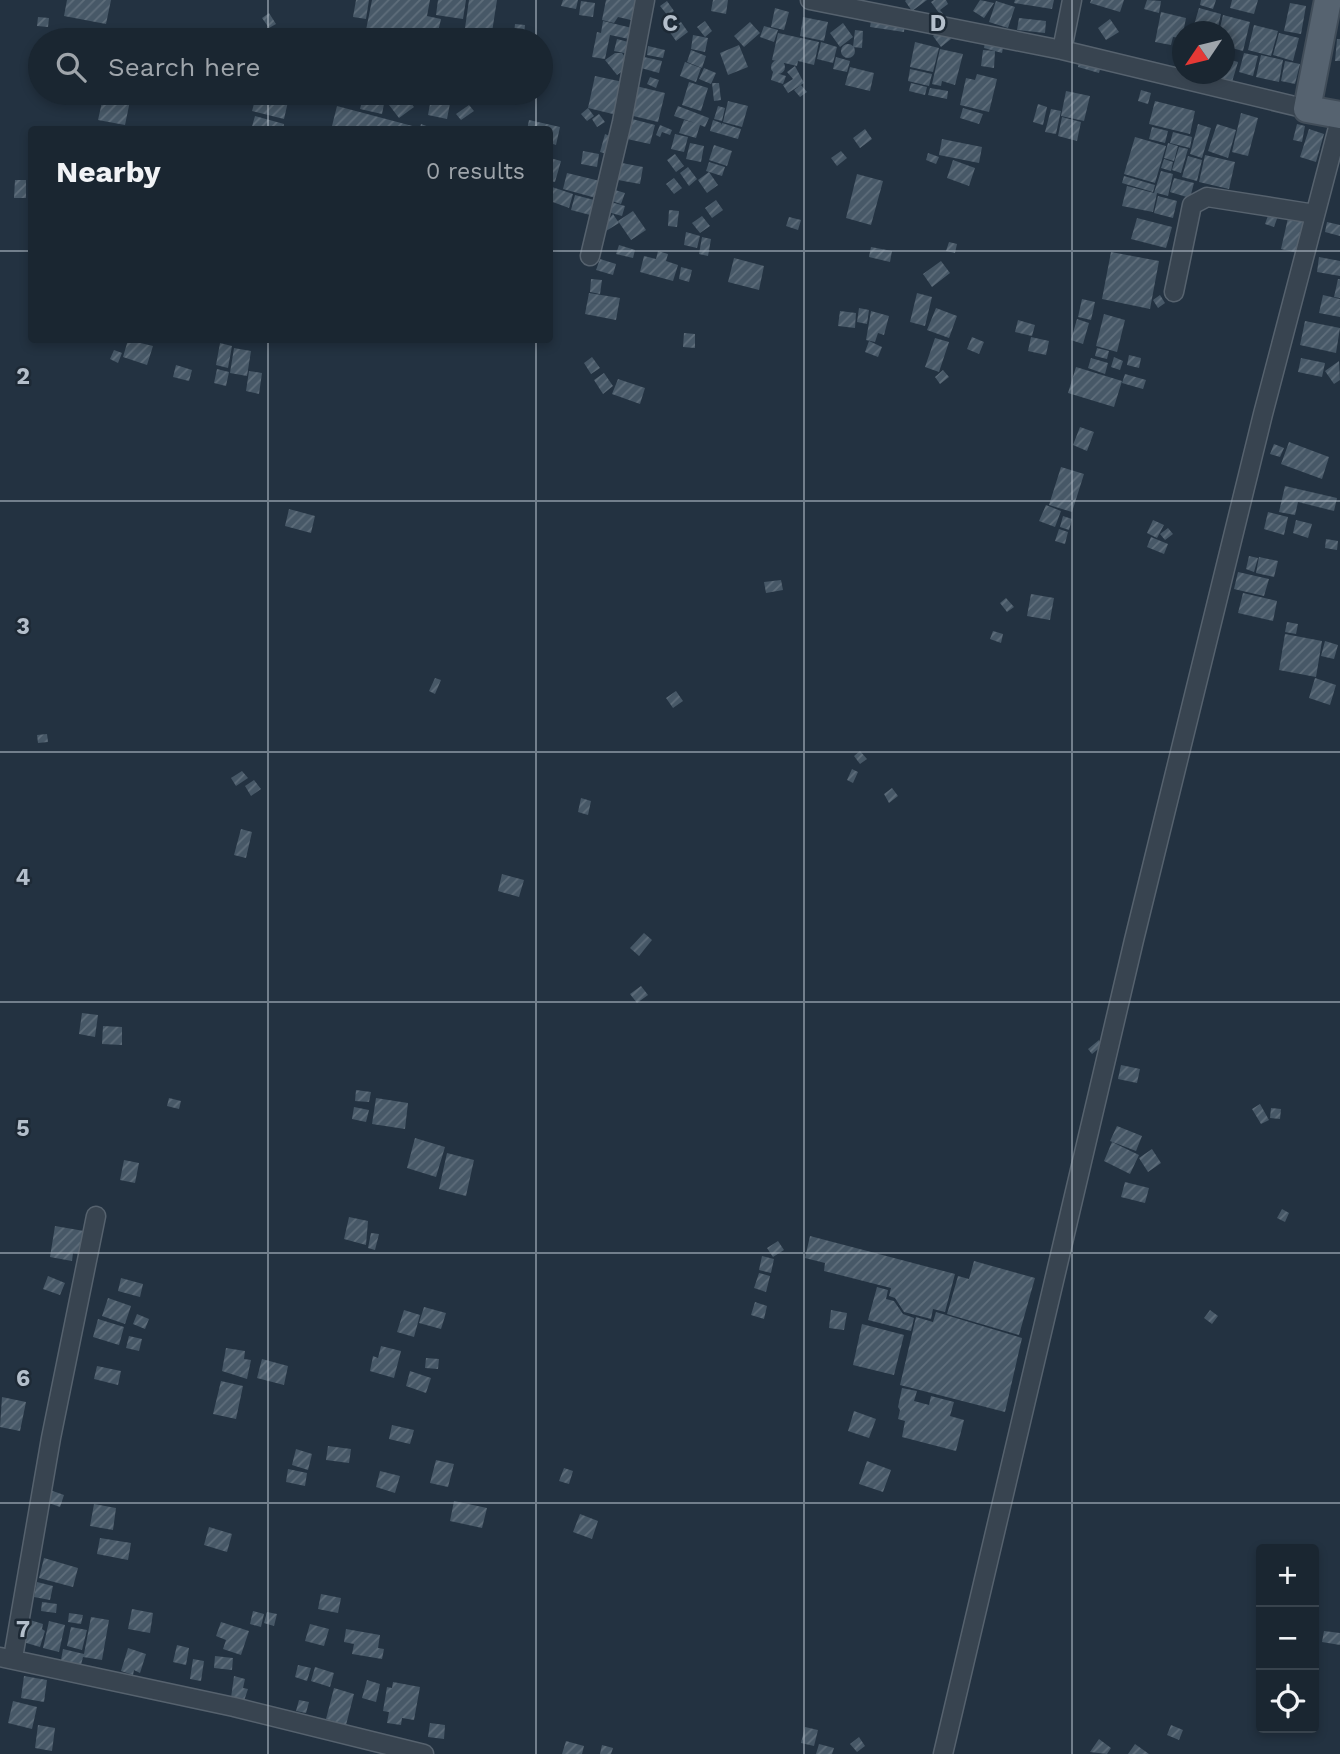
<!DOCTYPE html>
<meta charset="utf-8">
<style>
:root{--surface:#1a2631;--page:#232e39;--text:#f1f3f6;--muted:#9fa5ab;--line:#38434d}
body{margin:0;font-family:"Work Sans",sans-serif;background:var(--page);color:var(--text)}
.controls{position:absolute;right:21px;bottom:21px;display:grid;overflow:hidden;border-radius:7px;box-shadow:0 4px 10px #0003}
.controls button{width:63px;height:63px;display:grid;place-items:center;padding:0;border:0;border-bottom:2px solid var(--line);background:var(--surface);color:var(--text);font:35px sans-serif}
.compass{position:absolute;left:1172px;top:21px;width:63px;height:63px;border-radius:50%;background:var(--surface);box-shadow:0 4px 10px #0003;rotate:235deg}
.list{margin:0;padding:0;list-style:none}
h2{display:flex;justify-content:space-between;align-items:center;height:91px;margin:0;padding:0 28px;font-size:30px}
h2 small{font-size:23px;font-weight:400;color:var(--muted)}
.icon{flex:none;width:38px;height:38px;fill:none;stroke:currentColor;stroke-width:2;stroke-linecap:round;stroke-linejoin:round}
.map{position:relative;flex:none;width:1340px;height:1754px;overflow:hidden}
.search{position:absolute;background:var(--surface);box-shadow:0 4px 10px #0003;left:28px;top:28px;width:525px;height:77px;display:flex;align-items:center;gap:18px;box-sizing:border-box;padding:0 24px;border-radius:38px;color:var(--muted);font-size:26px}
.panel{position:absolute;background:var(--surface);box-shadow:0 4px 10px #0003;left:28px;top:126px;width:525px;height:217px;border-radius:7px}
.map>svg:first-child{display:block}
.building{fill:url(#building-hatch)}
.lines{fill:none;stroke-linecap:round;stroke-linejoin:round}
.minor-casing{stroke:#56626e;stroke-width:21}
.primary-casing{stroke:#414d59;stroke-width:30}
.minor{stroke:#384450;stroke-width:18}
.primary{stroke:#566370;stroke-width:26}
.grid{fill:none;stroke:#b4bfcb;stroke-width:2;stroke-opacity:0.55}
.grid-label{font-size:23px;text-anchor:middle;font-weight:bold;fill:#b4bfcb;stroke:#1d2935;stroke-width:5;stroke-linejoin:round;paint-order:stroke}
</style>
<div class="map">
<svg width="1340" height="1754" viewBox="0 0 1340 1754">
<defs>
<pattern id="building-hatch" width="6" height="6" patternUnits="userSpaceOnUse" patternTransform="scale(1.75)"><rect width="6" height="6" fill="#475867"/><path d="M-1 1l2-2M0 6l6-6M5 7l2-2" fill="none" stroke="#5f6e7b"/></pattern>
</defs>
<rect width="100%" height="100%" fill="#233241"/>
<!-- building -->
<path class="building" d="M67 0H111L106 24 64 16Z
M356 0H369L366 19 353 17Z
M372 0H430L427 16 441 19 436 40H364Z
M438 0H466L463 19 436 15Z
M469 0H497L492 32 465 28Z
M563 0H578L576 9 561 6Z
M606 0H635L631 20 618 17 614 23 602 20Z
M713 0H728L726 14 711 11Z
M927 0 912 11 905 1 906 0Z
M934 0H946L948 4 940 10 944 15 939 19 936 15 939 13 931 2Z
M980 0 994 3 984 18 973 11Z
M1015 0H1054L1052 9 1014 3Z
M1091 0H1124L1120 12 1090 3Z
M1147 0 1161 1 1159 13 1144 9Z
M1201 0H1216L1213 9 1200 5Z
M1232 0H1258L1254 14 1230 8Z
M581 1 595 3 593 17 579 15Z
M667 1 674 11 668 16 660 6Z
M996 1 1015 7 1008 28 989 22Z
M1290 3 1306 6 1301 34 1284 31Z
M775 8 789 12 784 30 771 27Z
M1199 8 1221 14 1217 31 1194 25Z
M1161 12 1186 18 1182 38 1173 37 1171 45 1155 42Z
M269 13 276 24 269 28 262 18Z
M1223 15 1250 22 1243 51 1224 46V32H1219Z
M872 16 905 22 904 32 870 27Z
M38 17 49 18 48 27 37 26Z
M803 17 828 22 824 41 800 36Z
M1019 18 1046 21 1045 33 1017 30Z
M1110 19 1119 32 1106 40 1098 28Z
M603 21 632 28 629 39 610 35 605 59 592 57 597 32 601 33Z
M705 21 712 31 705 37 697 27Z
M681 22 688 32 676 41 669 31Z
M750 22 760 33 744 47 734 36Z
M843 23 853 37 840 47 830 33Z
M515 24 525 25 524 35 514 34Z
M1254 25 1278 31 1271 56 1248 50Z
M764 26 778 30 774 42 760 37Z
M943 28 951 39 941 47 933 36Z
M855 30 863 31 862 48 853 47Z
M265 32 293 39V40H263Z
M439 32 460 38 459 40H437Z
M778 33 819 42 814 65 798 61 797 66 772 60Z
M1279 33 1299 38 1293 61 1273 55Z
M693 35 708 38 705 52 691 49Z
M617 39 632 43 629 54 614 51Z
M986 39 1004 43 1002 53 984 48Z
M1337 39H1340V61H1335Z
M821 42 837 47 833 63 817 59Z
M915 42 939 48 933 72 910 67Z
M841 51a7 7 0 1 1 14 0a7 7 0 1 1-14 0Z
M739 45 748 67 728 75 720 53Z
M648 46 665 50 663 58 647 55Z
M940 49 963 54 955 85 942 81 941 86 932 84Z
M691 50 706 56 702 68 687 62Z
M983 50 995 51 994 68 981 66Z
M615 53H622L631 65 617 75 605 60Z
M1244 53 1258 56 1253 76 1239 72Z
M1261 55 1283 60 1279 82 1256 77Z
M644 57 662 61 659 73 641 68Z
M836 57 850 61 847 72 833 69Z
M1080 57 1102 62 1099 73 1078 67Z
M1224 58 1238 62 1232 82 1217 78 1218 74H1224Z
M771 67a7 7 0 1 1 14 0a7 7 0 1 1-14 0Z
M1285 61 1300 64 1295 84 1281 81Z
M685 62 701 68 696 82 680 76Z
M795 66 804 83 788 93 783 85 793 79 787 72Z
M850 67 874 73 870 91 845 85Z
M704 68 716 73 711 84 699 79Z
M910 69 932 74 929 86 908 81Z
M773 72 786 76 783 84 771 80Z
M977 74 997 79 989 112 960 105 966 78 975 80Z
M595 76 628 83 621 116 588 108Z
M650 77 659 80 656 88 647 84Z
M689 82 708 88 701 111 682 105Z
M712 83H719L721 100 714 101Z
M911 83 927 87 925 95 909 91Z
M801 85 807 92 800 97 794 90Z
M636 86 665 93 658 122 629 115Z
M930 88 948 91 947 99 928 95Z
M1141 90 1151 93 1148 104 1138 101Z
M1066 91 1090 96 1084 121 1061 116Z
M104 93 131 96 125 125 98 120Z
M257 93H290L284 119 252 111Z
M364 93 386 94 382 114 360 109Z
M397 93H403L414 107 399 118 386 101Z
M432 93H452L447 119 428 115Z
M728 101 748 106 742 127 723 122Z
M1155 101 1195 111 1190 134 1149 124Z
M1038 104 1047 107 1043 125 1033 122Z
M469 105 474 111 461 120 456 114Z
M337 106 420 128 421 124 437 130H331Z
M678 106 709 118 705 127 700 125 696 138 679 133 684 120 695 123 674 116Z
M718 106 725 108 722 121 714 119Z
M588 108 594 116 587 121 581 114Z
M963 108 983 114 979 124 960 118Z
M1051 109 1061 111 1056 134 1045 132Z
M1241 113 1258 118 1248 156 1232 152Z
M599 114 605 122 597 127 592 119Z
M255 116 284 124 283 130H251Z
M1062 117 1081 122 1077 141 1058 136Z
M632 119 655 125 650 144 627 139Z
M529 120 560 127 556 145 550 143V130H527Z
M713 120 721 123V125L722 123 741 129 738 139 710 131Z
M1198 124 1211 128 1202 158 1190 154Z
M1217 124 1236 130 1228 158 1208 151Z
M1297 124 1305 126 1302 142 1293 140Z
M660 125 672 130 670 135 662 132 660 137 656 135Z
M1152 127 1168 131 1165 143 1149 139Z
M865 129 872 139 860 148 853 138Z
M1309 129 1324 134 1316 162 1300 157Z
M1173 132 1192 137 1190 148 1170 143Z
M605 134 612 137 607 154 600 152Z
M675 134 688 137 684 152 671 149Z
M1135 137 1166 146 1155 183 1124 174Z
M942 139 982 147 979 163 939 155Z
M690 143 704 146 701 162 686 159Z
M1168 143 1178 146 1174 161 1164 158Z
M714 145 732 151 727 166 709 160Z
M1179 147 1188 149 1181 173 1172 170Z
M583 151 599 154 597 167 581 164Z
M841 151 847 158 837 166 831 158Z
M928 153 939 157 936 164 926 160Z
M675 154 684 166 676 172 667 160Z
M1205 155 1235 162 1229 189 1199 182Z
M1188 156 1202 160 1197 181 1182 177Z
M550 158 561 161 555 182 550 181Z
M1164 159 1173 162 1171 171 1161 168Z
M953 160 975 168 969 186 947 178Z
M709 162 725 167 722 176 706 171Z
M622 163 643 167 640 184 618 180Z
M688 167 697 179 689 186 680 173Z
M1161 171 1173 174 1168 196 1157 193 1153 212 1122 206 1127 186 1154 193Z
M709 172 718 185 707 193 698 180Z
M567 173 600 181 596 198 563 189Z
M857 174 883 181 871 225 846 218Z
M1124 176 1155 185 1153 192 1122 183Z
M674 178 682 188 674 194 666 184Z
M1174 178 1194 183 1190 198 1170 192Z
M15 180H26V198H14Z
M552 187 573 194 569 208 550 201Z
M615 190 625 193 621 204 612 201Z
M575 195 598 201 594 216 571 210Z
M1158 196 1177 201 1173 218 1154 213Z
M716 200 723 210 712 218 705 208Z
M607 201 625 206 622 216 604 211Z
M669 210 679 211 677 227 668 226Z
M1270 210 1279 213 1274 227 1265 224Z
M633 211 646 230 631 240 618 221Z
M613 214 619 223 606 231 603 226Z
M702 216 710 226 700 233 692 223Z
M789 217 801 220 798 230 786 226Z
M1137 218 1172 227 1166 248 1131 239Z
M1288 218 1306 222 1298 253 1281 249Z
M1327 222 1340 225V236L1325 232Z
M686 232 700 236 697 248 684 245Z
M702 237 711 239 708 256 699 254Z
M949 242 957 244 955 253 946 251Z
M619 245 635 250 633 258 616 254Z
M871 247 892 251 890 262 869 257Z
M658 251 668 254 666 261 678 265 673 281 640 272 644 256 656 259Z
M1111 252 1159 261 1150 309 1102 299Z
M1319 257 1340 261V276L1317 272Z
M734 258 764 266 759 290 728 282Z
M600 259 616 264 613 275 596 270Z
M941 261 950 273 932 287 923 274Z
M681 267 692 270 689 282 679 279Z
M591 279 602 280 600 294 590 292Z
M1338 279H1340V298L1334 297Z
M589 293 620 298 616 320 585 314Z
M917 293 932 297 925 326 910 322Z
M1160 295 1165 303 1158 308 1153 300Z
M1323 295 1340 299V317L1319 313Z
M1082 299 1095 302 1091 320 1078 317Z
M859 308 869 310 867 324 857 322Z
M936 308 957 316 949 338 927 330Z
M840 311 856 313 855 328 838 326Z
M871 311 889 316 884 335 878 333 875 342 866 340Z
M1104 314 1125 320 1117 352 1096 346Z
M1077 319 1089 323 1083 344 1071 340Z
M1018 320 1035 325 1032 336 1015 332Z
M1305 321 1340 328 1336 353 1300 345Z
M684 333 695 334V348L683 347Z
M972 337 984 342 979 354 967 349Z
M1031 337 1049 341 1046 355 1028 351Z
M935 338 949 342 939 372 925 367Z
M128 340 153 346 147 365 123 357Z
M869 341 882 347 878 357 865 352Z
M220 343 232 346 228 368 216 365Z
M234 348 251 351 247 376 230 373Z
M1097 348 1109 351 1107 359 1095 356Z
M114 350 122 353 118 363 110 359Z
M1129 355 1141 358 1139 368 1127 365Z
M592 357 600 368 591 374 584 363Z
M1114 357 1123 361 1120 370 1111 367Z
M1091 358 1108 363 1105 374 1088 368Z
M1301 358 1325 363 1322 377 1298 372Z
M1339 361 1340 380 1334 384 1325 371Z
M176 365 192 370 189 381 173 377Z
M1076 367 1122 381 1114 407 1068 393Z
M217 369 229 372 226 386 214 383Z
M943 370 949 377 940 384 935 377Z
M249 371 262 373 259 394 246 391Z
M604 373 613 386 603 394 594 380Z
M1125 374 1146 380 1143 389 1122 383Z
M618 379 645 388 640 404 612 394Z
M1080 427 1094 432 1087 451 1073 445Z
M1289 442 1329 457 1322 479 1281 464Z
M1274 444 1284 448 1280 457 1270 454Z
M1061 467 1084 474 1072 512 1049 505Z
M1285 486 1337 498 1334 511 1298 502 1295 515 1279 512Z
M1046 505 1061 511 1055 527 1039 521Z
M289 509 315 516 311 533 285 526Z
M1268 512 1288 517 1284 535 1264 529Z
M1063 516 1072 519 1069 530 1060 527Z
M1153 520 1164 525 1157 538 1147 533Z
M1296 520 1312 524 1308 538 1293 533Z
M1168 528 1173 534 1165 540 1160 534Z
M1059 529 1068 532 1065 544 1055 541Z
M1151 537 1168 544 1164 554 1147 547Z
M1326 539 1338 541 1337 550 1325 548Z
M1249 556 1258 558 1254 572 1246 569Z
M1259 557 1278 561 1274 577 1256 573Z
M1238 572 1269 579 1264 596 1234 589Z
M781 580 783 590 766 593 764 582Z
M1243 593 1277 601 1273 621 1238 613Z
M1031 594 1054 598 1050 620 1027 616Z
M1006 598 1014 607 1007 612 1000 603Z
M1287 622 1298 624 1296 634 1285 632Z
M993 631 1003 634 1001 643 990 639Z
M1285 634 1322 641 1316 677 1279 670Z
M1325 641 1338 645 1334 659 1321 656Z
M435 678 441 680 435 694 429 691Z
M1315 678 1336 685 1330 705 1309 698Z
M676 691 683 701 673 708 666 698Z
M47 734 48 742 38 743 37 735Z
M860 751 867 759 860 764 854 756Z
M852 769 858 772 853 783 847 780Z
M242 771 248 778 236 786 231 778Z
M254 780 261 789 251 796 245 786Z
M892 788 898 796 889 803 884 794Z
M581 798 591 801 588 815 578 812Z
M241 829 252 832 246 858 234 855Z
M502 874 524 880 519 897 498 891Z
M644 933 652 940 639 956 630 948Z
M641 986 648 995 637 1003 630 994Z
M82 1013 98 1015 95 1037 79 1034Z
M103 1026 122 1027V1045L102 1044Z
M1099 1040 1102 1046 1092 1054 1088 1049Z
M1121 1065 1140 1069 1137 1083 1118 1079Z
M356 1090 371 1092 369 1102 355 1101Z
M169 1098 181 1101 179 1109 167 1106Z
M376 1098 408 1103 405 1129 372 1124Z
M1260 1104 1269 1120 1261 1124 1252 1109Z
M354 1107 369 1110 366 1122 352 1119Z
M1271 1108 1281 1109 1280 1119 1270 1118Z
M1117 1126 1142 1136 1136 1151 1110 1141Z
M415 1138 445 1147 436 1177 407 1168Z
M1112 1142 1139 1155 1130 1174 1104 1161Z
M1152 1149 1161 1163 1148 1172 1139 1158Z
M447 1153 474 1160 466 1196 439 1189Z
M124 1160 139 1163 135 1183 120 1180Z
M1125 1182 1149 1188 1145 1203 1121 1197Z
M1282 1209 1289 1213 1285 1222 1277 1218Z
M349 1217 368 1221 366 1245 344 1239Z
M55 1226 90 1232 88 1241 82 1240 80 1254 73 1253 72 1261 50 1257Z
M371 1233 379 1234 375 1250 368 1248Z
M810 1236 955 1274 945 1312 933 1309 931 1319 904 1312 895 1298 889 1296 891 1288 824 1271 825 1263 805 1258Z
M778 1241 784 1250 773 1257 767 1248Z
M762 1256 774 1259 771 1273 759 1270Z
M974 1261 1035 1278 1019 1335 947 1314 958 1276 969 1279Z
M759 1273 770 1276 766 1292 754 1288Z
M48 1276 65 1283 60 1295 43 1289Z
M121 1278 143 1284 140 1297 118 1291Z
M877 1287 888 1290 886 1299 894 1301 903 1314 914 1318 911 1331 868 1320Z
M108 1298 131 1306 125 1324 102 1316Z
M755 1302 767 1306 764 1319 751 1315Z
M424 1307 446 1313 441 1329 419 1323Z
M404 1310 420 1315 414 1337 397 1332Z
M831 1310 847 1313 844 1330 829 1328Z
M1210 1310 1218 1316 1212 1324 1204 1318Z
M936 1312 1022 1338 1005 1412 900 1385 916 1317 933 1322Z
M137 1314 149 1319 145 1329 133 1324Z
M98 1319 124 1327 119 1345 93 1337Z
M862 1324 904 1335 894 1375 853 1365Z
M129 1336 142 1339 139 1351 126 1348Z
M381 1346 401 1351 394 1378 370 1371 373 1356 378 1358Z
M226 1348 245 1351 244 1359 251 1360 247 1379 222 1371Z
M426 1358 439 1359 438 1369 425 1368Z
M262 1359 288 1366 284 1385 257 1378Z
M97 1366 121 1371 118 1385 94 1379Z
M410 1371 431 1378 426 1393 406 1386Z
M221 1381 243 1386 236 1419 213 1414Z
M902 1388 917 1391 914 1401 929 1405 931 1396 954 1402 950 1416 964 1420 956 1451 902 1437 905 1421 898 1419 900 1410 898 1407Z
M2 1397 26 1402 20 1431 0 1427Z
M854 1411 876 1419 869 1438 848 1431Z
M392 1425 414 1430 410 1444 389 1439Z
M328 1446 351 1449 349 1463 326 1460Z
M296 1449 312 1454 308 1470 292 1465Z
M436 1460 454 1464 448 1487 430 1483Z
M867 1461 891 1470 883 1492 859 1484Z
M564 1468 573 1471 569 1484 559 1481Z
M288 1469 307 1473 305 1486 286 1482Z
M380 1471 400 1476 395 1493 376 1487Z
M50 1490 64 1495 60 1507 46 1502Z
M454 1501 487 1508 482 1528 450 1521Z
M94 1504 116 1508 113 1530 90 1526Z
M580 1514 598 1521 592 1539 573 1532Z
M209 1527 232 1534 227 1552 204 1545Z
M100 1538 131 1543 128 1560 97 1554Z
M44 1558 78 1568 73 1587 39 1578Z
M37 1582 53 1586 50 1600 34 1597Z
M321 1594 341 1598 338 1613 318 1609Z
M42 1602 57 1604 56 1613 41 1611Z
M132 1609 153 1613 150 1633 128 1629Z
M253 1611 264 1614 261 1627 250 1624Z
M267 1612 277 1614 274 1626 264 1623Z
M69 1613 83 1615 81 1624 68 1622Z
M91 1617 109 1620 102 1660 83 1657 81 1665 61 1660 63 1649 84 1654Z
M30 1620 43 1624 42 1629 45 1631 40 1647 23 1642Z
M49 1621 65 1625 59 1652 43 1648Z
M221 1622 249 1631 241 1655 223 1649 226 1640 216 1636Z
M310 1624 329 1629 324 1646 305 1641Z
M71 1627 87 1630 82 1650 67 1646Z
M346 1629 380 1635 378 1648 384 1649 382 1659 352 1654 354 1644 344 1642Z
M1324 1631 1340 1633V1645L1322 1642Z
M177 1645 189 1648 186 1665 173 1662Z
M128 1648 146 1654 140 1673 134 1670 133 1675 121 1671Z
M215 1656 233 1658 232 1670 214 1668Z
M193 1659 204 1661 201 1681 190 1679Z
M298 1665 311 1668 307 1681 295 1677Z
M315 1667 334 1673 330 1687 311 1681Z
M24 1676 47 1680 44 1702 21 1698Z
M234 1676 245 1679 243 1688 248 1689 244 1701 231 1698Z
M367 1680 380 1684 376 1702 362 1698Z
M393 1682 420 1687 414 1720 402 1718 401 1725 387 1723 389 1712 383 1711 387 1687 392 1688Z
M334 1688 354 1694 346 1725 326 1719Z
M299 1700 309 1702 306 1713 296 1711Z
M13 1701 37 1707 32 1729 8 1723Z
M430 1723 445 1725 444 1739 428 1737Z
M38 1725 55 1728 52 1751 35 1748Z
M1171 1725 1183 1730 1179 1740 1167 1735Z
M805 1727 818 1730 814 1746 801 1743Z
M859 1737 865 1746 857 1752 850 1744Z
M1099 1739 1111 1748 1107 1754 1090 1752Z
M566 1741 584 1746 582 1754H562Z
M819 1744 834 1748 832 1754H816Z
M1135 1744 1149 1754H1128Z
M602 1745 613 1748 611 1754H600Z"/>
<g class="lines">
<defs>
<path id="minor" d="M810 0 1062 50 1307 109
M1062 50 1072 0
M590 256 622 122 645 0
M1174 292 1192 205 1207 197 1315 214
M0 1657 234 1707 424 1754
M13 1658 51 1438 96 1216
M943 1754 1134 940 1263 414 1340 120"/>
<path id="primary" d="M1328 0 1307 109 1340 115"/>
</defs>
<!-- minor casing -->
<use href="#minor" class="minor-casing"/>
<!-- primary casing -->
<use href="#primary" class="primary-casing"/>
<!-- minor -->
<use href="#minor" class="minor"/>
<!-- primary -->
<use href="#primary" class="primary"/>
</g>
<!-- grid -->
<path class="grid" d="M268 0V40M536 0V40M804 0V1754M1072 0V1754M268 93V130M536 93V130M0 251H32M550 251H1340M268 340V1754M536 340V1754M0 501H1340M0 752H1340M0 1002H1340M0 1253H1340M0 1503H1340"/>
<g class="grid-label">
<text x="670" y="31">C</text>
<text x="938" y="31">D</text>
<text x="23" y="384">2</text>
<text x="23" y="634">3</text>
<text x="23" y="885">4</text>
<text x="23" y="1136">5</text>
<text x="23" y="1386">6</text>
<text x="23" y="1637">7</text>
</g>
</svg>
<div class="controls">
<button>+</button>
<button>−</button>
<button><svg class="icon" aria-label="locate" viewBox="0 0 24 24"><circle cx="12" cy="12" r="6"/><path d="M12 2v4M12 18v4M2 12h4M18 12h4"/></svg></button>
</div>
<svg class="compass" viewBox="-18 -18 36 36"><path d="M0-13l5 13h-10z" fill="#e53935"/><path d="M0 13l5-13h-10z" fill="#9fa5ab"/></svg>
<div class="search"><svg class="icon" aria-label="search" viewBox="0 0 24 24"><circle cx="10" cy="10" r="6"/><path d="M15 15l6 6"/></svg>Search here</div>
<section class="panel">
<h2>Nearby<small>0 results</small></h2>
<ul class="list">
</ul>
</section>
</div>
